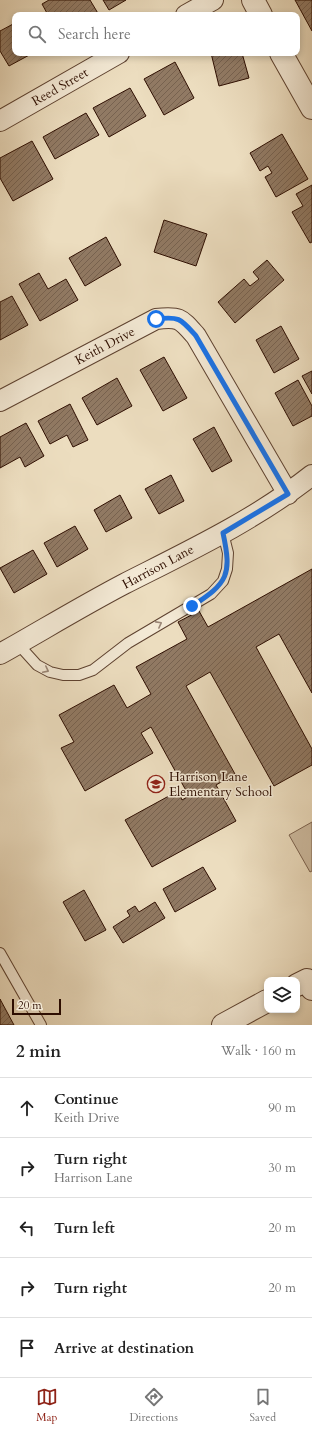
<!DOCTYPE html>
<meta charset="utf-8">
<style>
:root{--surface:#fff;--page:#f2f2f2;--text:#222;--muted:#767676;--line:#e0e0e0;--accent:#8f2418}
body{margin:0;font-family:Cardo,serif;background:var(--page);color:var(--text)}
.controls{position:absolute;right:12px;bottom:12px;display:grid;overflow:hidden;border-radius:8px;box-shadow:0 2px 6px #0003}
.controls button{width:36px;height:36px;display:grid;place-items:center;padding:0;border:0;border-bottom:1px solid var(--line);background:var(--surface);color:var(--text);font:20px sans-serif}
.scale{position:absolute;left:12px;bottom:10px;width:49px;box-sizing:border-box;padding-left:4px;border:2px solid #2e0e01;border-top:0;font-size:11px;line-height:14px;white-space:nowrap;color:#2e0e01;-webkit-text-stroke:3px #f3e9d5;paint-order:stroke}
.stop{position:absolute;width:12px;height:12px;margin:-9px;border:3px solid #1a73e8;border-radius:50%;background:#fff}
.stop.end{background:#1a73e8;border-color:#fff;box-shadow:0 1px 4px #0008}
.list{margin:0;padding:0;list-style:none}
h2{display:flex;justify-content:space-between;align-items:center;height:52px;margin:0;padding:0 16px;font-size:17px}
h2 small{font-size:13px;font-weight:400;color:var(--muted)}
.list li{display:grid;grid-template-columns:26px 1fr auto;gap:12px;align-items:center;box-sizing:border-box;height:60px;padding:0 16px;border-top:1px solid var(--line)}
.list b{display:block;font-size:15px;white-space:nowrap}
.list p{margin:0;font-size:13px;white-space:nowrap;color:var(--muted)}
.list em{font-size:13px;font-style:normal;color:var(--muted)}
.icon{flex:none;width:22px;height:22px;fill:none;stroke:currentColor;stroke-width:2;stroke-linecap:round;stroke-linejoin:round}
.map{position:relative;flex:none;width:312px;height:1025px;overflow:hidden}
.search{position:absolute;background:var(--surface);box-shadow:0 2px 6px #0003;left:12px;right:12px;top:12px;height:44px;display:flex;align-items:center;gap:10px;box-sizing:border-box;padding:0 14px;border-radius:8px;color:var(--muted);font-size:15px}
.sheet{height:352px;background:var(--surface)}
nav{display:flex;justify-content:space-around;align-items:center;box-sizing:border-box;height:56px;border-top:1px solid var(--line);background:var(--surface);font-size:11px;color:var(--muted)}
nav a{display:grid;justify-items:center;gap:2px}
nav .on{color:var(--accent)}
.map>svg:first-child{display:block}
.grass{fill:#ccba9f;stroke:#7d6450}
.building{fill:url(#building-hatch);stroke:#2e0e01}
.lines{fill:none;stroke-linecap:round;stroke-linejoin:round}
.service-casing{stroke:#5e4230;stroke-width:12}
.minor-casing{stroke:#5e4230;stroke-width:22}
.tertiary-casing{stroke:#5e4230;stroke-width:24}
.service{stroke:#f3e9d5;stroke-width:10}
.minor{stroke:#f3e9d5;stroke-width:20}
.tertiary{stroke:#f3e9d5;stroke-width:22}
.oneway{stroke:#9a8676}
.route{stroke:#1a73e8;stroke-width:5}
.labels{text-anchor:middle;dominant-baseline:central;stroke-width:3;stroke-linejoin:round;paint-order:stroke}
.street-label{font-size:13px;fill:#2e0e01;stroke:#f3e9d5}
.poi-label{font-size:13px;fill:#2e0e01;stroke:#f3e9d5;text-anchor:start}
</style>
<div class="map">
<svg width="312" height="1025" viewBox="0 0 312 1025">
<defs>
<pattern id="building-hatch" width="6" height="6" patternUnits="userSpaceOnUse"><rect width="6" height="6" fill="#917a64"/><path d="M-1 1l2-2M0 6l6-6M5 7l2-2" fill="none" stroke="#776250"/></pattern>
</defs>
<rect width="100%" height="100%" fill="#ecddbf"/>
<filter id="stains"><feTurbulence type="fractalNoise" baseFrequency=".005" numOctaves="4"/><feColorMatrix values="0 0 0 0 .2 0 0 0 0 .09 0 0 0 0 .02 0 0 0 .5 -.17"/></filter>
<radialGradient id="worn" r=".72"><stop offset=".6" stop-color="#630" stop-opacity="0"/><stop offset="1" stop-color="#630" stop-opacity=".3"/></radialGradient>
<!-- grass -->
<path class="grass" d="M312 822V871L310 872 289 835Z"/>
<!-- building -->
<path class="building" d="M49 0H90L99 15H48L42 4Z
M103 0H126L109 10Z
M295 0H312V31Z
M15 23V53H33L9 66 0 51V31Z
M211 53H242L249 78 219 86Z
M175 62 194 98 164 115 144 79Z
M130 88 146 116 109 137 93 108Z
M86 113 99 135 55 159 43 137Z
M282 134 308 179 276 197 265 177 272 173 268 166 260 171 250 153Z
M32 141 53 179 13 201 0 178V158Z
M312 185V242L310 243 292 212 303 206 296 194Z
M164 220 207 234 196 266 154 252Z
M106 237 121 265 85 286 69 258Z
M267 260 284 280 235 323 218 302 244 279 250 286 259 279 253 272Z
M39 273 48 289 66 279 78 300 40 321 19 284Z
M12 296 28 325 0 340V302Z
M281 326 299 359 274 373 256 340Z
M164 357 187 398 163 411 140 370Z
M312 371V394L302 376Z
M117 378 132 406 97 425 82 398Z
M298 380 312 406V416L293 426 275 393Z
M70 404 88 440 73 447 67 435 50 444 38 421Z
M26 423 44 456 25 467 20 457 0 468V437Z
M214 427 232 461 212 472 193 439Z
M171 475 184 501 159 514 145 489Z
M120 495 132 518 106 532 94 510Z
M75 526 88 549 57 567 44 543Z
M33 550 47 574 14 593 0 568Z
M312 569V693L279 634 256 647 312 749V765L274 786 210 672 186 686 235 774 216 785 236 821 152 867 125 820 178 791 182 800 189 796 151 727 141 733 153 753 85 791 61 748 74 742 59 715 114 685 127 708 151 694 136 667 187 639 178 622 199 611 208 627Z
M203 867 216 889 175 912 163 889Z
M84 890 106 930 85 941 63 902Z
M155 902 165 918 123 943 113 927 130 916 127 911 135 906 139 912Z
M0 999 14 1025H0Z"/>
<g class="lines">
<defs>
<path id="service" d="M18 644 37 665 50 672 63 675H79L93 670 128 643 211 594 223 581 227 569 228 553 223 533
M0 953 41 1025"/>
<path id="minor" d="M186 15 213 0
M0 121 119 53
M0 401 156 319C180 316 181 319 196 336L288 494
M0 654C41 631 82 606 124 584 189 551 255 520 312 475"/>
<path id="tertiary" d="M253 0 261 15
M281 53 312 108
M297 985 307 980 312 989
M223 1025 267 1001"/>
</defs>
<!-- service casing -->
<use href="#service" class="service-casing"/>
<!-- minor casing -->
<use href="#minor" class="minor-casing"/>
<!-- tertiary casing -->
<use href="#tertiary" class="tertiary-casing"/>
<!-- service -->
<use href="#service" class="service"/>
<!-- minor -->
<use href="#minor" class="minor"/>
<!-- tertiary -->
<use href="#tertiary" class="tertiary"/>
</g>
<!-- one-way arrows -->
<defs><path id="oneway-chevron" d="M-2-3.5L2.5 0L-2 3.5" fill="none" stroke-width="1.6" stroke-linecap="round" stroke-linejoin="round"/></defs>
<g class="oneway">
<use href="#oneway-chevron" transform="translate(159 624) rotate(-28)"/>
<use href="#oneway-chevron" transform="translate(46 670) rotate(27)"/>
</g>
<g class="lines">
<!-- route -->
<path class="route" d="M156 319C180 316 181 319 196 336L288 494 223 533C232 575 228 583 192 606"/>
</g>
<!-- icons -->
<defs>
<symbol id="school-ring" viewBox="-11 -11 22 22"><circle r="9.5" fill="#f3e9d5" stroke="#8f2418" stroke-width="1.5"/><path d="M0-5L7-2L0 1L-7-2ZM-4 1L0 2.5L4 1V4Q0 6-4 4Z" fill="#8f2418"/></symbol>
</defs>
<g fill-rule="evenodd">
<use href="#school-ring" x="146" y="774" width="20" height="20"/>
</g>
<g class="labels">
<!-- street labels -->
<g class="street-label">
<text transform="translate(60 87) rotate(-30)">Reed Street</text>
<text transform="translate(105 346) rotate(-28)">Keith Drive</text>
<text transform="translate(158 567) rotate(-28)">Harrison Lane</text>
</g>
<!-- poi labels -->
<g class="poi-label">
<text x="169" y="777">Harrison Lane<tspan x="169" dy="15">Elementary School</tspan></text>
</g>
</g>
<rect width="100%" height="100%" filter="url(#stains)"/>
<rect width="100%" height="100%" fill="url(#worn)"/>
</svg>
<div class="controls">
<button><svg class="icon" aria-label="layers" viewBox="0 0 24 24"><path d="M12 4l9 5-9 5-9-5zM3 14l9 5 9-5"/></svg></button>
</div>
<div class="scale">20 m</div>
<div class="stop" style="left:156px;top:319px"></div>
<div class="stop end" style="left:192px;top:606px"></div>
<div class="search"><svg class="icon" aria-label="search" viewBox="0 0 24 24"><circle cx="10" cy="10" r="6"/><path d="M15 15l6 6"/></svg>Search here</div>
</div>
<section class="sheet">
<h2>2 min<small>Walk · 160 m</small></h2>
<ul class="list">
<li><svg class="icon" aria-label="ahead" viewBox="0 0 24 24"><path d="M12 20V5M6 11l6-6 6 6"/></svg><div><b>Continue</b><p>Keith Drive</p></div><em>90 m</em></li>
<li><svg class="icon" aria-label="right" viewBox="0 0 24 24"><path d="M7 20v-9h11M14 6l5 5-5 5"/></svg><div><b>Turn right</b><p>Harrison Lane</p></div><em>30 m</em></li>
<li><svg class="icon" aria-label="left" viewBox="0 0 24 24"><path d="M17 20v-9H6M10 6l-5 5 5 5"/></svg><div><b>Turn left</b></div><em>20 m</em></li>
<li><svg class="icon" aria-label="right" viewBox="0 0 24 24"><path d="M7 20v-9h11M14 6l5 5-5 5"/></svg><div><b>Turn right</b></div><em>20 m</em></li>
<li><svg class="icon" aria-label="arrive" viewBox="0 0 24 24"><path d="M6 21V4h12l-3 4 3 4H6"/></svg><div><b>Arrive at destination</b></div></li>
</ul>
</section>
<nav>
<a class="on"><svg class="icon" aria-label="map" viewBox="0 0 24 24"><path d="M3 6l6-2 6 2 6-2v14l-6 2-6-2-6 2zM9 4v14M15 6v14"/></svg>Map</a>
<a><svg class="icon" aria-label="directions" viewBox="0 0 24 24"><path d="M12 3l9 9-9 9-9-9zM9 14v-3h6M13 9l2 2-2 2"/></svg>Directions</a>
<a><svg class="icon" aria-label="saved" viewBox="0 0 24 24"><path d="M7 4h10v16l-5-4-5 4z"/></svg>Saved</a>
</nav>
